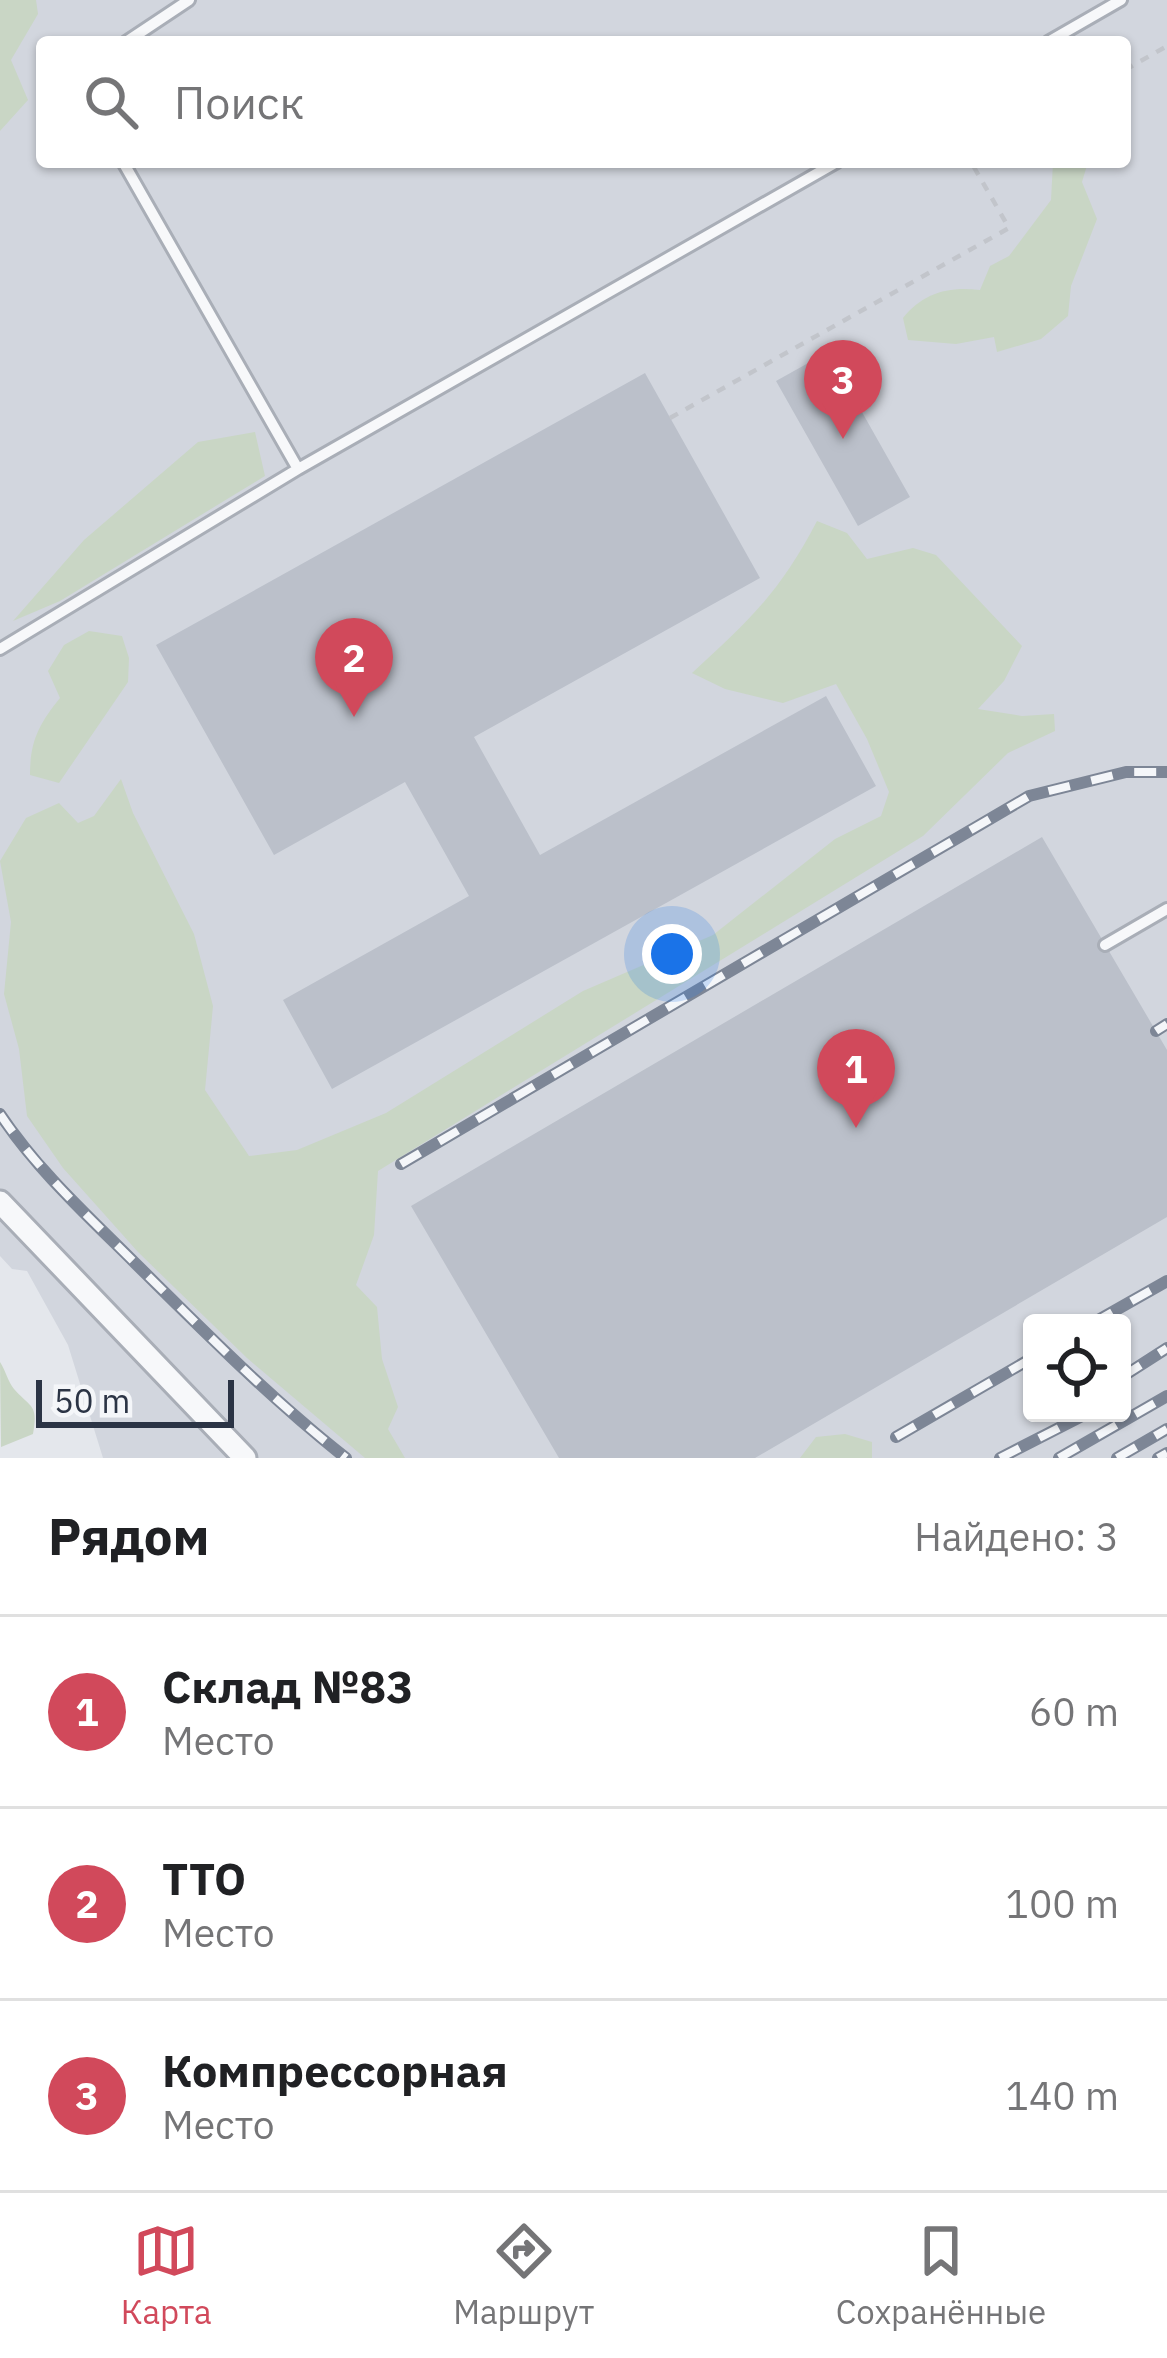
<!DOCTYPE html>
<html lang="ru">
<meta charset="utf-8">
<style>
:root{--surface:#fff;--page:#f2f2f2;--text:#202124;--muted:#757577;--line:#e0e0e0;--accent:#d1495b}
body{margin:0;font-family:"IBM Plex Sans",sans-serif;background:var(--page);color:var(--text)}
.controls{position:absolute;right:36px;bottom:36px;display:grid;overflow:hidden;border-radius:12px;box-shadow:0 3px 9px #0004}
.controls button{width:108px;height:108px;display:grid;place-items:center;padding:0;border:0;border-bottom:3px solid var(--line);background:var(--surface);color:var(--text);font:60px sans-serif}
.scale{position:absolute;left:36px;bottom:30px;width:198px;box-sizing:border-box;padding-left:12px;border:6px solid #2b3445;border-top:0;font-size:33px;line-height:42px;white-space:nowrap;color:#2b3445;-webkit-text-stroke:9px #f4f6f9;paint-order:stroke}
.you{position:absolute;left:672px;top:954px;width:42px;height:42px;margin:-30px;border:9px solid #fff;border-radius:50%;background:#1a73e8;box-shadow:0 0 0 18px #1a73e833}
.badge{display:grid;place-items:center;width:78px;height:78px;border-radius:50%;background:var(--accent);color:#fff;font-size:39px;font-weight:700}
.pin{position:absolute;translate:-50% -99px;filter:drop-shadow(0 3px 6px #0008)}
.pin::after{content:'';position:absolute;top:63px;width:42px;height:36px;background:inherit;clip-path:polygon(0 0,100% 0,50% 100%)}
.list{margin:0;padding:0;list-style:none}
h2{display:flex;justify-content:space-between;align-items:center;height:156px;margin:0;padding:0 48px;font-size:51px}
h2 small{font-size:39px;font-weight:400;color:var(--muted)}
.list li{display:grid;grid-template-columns:78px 1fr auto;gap:36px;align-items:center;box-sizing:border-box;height:192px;padding:0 48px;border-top:3px solid var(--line)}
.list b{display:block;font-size:45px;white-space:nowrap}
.list p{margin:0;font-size:39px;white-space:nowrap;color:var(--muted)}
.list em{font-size:39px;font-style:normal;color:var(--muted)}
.icon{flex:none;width:66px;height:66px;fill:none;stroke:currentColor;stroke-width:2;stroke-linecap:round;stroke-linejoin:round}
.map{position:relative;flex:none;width:1167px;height:1458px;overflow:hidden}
.search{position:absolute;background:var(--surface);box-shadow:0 3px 9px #0004;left:36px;right:36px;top:36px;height:132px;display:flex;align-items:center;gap:30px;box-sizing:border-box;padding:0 42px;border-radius:12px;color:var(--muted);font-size:45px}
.sheet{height:732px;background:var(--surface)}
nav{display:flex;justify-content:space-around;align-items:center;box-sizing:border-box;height:168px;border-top:3px solid var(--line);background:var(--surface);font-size:33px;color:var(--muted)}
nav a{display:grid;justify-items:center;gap:6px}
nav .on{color:var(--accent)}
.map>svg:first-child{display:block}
.built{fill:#d2d6de;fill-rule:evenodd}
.green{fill:#c9d6c5}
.building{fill:#bbc0ca}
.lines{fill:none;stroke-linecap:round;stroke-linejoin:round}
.service-casing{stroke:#a9aeb7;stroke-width:16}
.minor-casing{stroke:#a9aeb7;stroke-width:27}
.path{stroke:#c2c5cb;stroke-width:4.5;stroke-dasharray:9 9;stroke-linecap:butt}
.service{stroke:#f7f8fa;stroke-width:10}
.minor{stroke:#f7f8fa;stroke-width:21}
.rail-casing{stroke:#7d8696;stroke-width:12}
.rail{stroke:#f4f6f9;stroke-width:8;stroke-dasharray:22;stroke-linecap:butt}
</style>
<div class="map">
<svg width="1167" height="1458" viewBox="0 0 1167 1458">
<rect width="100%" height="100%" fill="#e4e7ec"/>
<!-- built -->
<path class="built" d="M0 0H1167V1458H103L68 1345 27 1271 12 1269 0 1256ZM42 42H1125V162H42ZM1032 1323H1122V1413H1032Z"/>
<!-- green -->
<path class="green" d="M0 0H36L38 14 11 60 28 100 0 131Z
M1053 162H1088L1082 182 1097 219 1071 286 1068 316 1041 339 997 352 994 337 956 344 908 340 903 318C923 293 948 286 980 290L990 266 1009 256 1051 200Z
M255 432 265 476 60 601 13 621 84 540 198 442Z
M817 521 847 533 867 559 913 548 936 555 1022 646 1004 681 978 709 1022 716 1054 714 1055 731 1008 753 923 836 378 1171 374 1235 356 1285 377 1307 382 1359 398 1407 388 1429 405 1458H365L247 1358 138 1252 63 1168 27 1116 19 1049 4 994 11 922 0 861 26 818 59 803 78 823 94 816 121 779 133 813 194 934 213 1006 205 1090 249 1156 297 1150 386 1113 583 991 713 935 835 839 881 816 889 792 867 739 836 684 783 703 725 689 692 673C750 620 780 592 817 521Z
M89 631 122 636 129 658 128 682 59 783 30 775C30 741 39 724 60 698L48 671 64 645Z
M0 1362C5 1369 8 1382 14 1389 32 1409 38 1404 33 1434L1 1447Z
M845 1434 872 1442V1458H800L816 1437Z"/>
<!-- building -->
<path class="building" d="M828 352 910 497 858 526 776 381Z
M645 373 760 578 474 737 540 855 826 696 876 786 332 1089 283 1000 469 896 405 782 274 855 156 645Z
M1042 837 1167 1050V1217L755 1458H559L411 1206Z"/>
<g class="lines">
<defs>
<path id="service" d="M126 42 189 0
M1048 42 1121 0
M123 162 298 469
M0 649 298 469 837 162
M1105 945 1167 909"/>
<path id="minor" d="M0 1202 245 1458"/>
</defs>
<!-- service casing -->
<use href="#service" class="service-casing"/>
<!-- minor casing -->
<use href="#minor" class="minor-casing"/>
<!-- path -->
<path class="path" d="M1125 70 1167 46
M670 418 1009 228 971 162"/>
<!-- service -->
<use href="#service" class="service"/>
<!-- minor -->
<use href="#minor" class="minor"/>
<defs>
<path id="rail" d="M1156 1031 1167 1024
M0 1114C38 1171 88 1216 136 1264 204 1331 271 1399 346 1458
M401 1164 1029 796 1126 772H1167
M1093 1323 1167 1281
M1122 1377 1167 1348
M896 1437 1032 1358
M1000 1458 1088 1413
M1059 1458 1167 1396
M1117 1458 1167 1429
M1158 1458 1167 1453"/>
</defs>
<!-- rail casing -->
<use href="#rail" class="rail-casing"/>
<!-- rail -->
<use href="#rail" class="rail"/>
</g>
</svg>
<div class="controls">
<button><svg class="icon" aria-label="locate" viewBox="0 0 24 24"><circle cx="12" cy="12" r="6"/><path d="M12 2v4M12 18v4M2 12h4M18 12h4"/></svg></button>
</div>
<div class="scale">50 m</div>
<div class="you"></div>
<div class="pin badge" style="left:856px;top:1128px">1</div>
<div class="pin badge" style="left:354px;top:717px">2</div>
<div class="pin badge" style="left:843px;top:439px">3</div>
<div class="search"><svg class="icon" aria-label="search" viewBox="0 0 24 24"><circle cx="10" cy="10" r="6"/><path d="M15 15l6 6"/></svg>Поиск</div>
</div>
<section class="sheet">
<h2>Рядом<small>Найдено: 3</small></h2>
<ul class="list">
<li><span class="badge">1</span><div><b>Склад №83</b><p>Место</p></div><em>60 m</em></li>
<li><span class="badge">2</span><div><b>ТТО</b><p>Место</p></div><em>100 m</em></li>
<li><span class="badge">3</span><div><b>Компрессорная</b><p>Место</p></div><em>140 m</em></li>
</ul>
</section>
<nav>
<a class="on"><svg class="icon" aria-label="map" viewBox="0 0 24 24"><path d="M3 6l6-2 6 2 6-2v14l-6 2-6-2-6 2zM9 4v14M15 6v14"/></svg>Карта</a>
<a><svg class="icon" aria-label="directions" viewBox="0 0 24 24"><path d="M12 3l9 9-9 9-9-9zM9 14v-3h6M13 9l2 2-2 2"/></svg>Маршрут</a>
<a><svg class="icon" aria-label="saved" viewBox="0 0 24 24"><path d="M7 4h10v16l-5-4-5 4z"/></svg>Сохранённые</a>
</nav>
